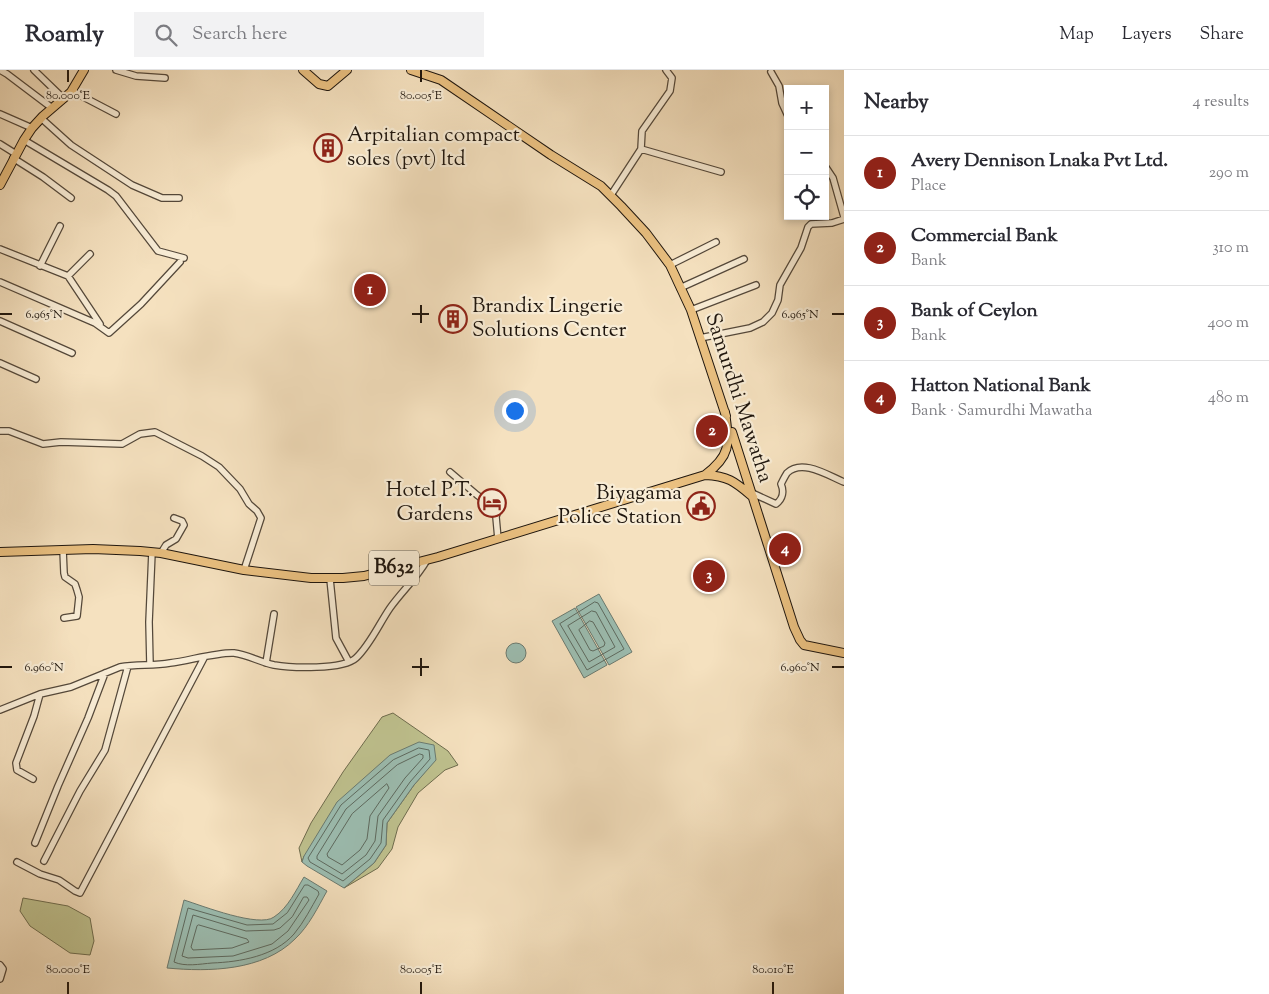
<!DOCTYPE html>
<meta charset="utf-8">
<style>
:root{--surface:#fff;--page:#f2f2f3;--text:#2b2b33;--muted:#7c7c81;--line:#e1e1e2;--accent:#8f2418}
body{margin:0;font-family:"Sorts Mill Goudy",serif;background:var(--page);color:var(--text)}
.controls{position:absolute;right:15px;top:15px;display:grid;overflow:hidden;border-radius:0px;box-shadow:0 2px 8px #0003}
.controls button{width:45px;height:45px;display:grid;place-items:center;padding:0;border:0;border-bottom:1px solid var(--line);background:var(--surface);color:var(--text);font:25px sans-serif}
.you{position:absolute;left:514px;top:340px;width:18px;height:18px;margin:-12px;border:4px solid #fff;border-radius:50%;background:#1a73e8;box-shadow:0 0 0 8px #1a73e833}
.badge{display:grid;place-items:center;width:32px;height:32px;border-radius:50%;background:var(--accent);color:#fff;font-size:16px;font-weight:700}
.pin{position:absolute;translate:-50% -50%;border:2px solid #fff;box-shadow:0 1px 5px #0006}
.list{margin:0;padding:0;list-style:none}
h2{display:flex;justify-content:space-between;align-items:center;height:65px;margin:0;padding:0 20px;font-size:21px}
h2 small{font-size:16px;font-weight:400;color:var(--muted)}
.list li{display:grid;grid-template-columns:32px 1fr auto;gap:15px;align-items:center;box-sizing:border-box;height:75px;padding:0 20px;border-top:1px solid var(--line)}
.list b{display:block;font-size:19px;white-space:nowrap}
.list p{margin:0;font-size:16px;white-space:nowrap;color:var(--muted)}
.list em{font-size:16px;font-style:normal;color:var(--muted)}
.icon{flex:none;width:28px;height:28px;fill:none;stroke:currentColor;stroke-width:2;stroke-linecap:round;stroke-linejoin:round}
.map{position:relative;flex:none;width:844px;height:924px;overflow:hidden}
header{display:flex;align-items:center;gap:30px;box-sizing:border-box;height:70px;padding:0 25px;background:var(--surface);border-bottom:1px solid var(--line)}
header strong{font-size:24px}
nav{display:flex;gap:28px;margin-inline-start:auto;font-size:18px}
.search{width:350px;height:45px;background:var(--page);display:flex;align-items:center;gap:12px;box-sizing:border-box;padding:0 18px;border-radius:0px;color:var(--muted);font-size:19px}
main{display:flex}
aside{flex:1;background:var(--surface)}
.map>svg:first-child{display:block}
.green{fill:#bfc28f;stroke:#6e6c4e}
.water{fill:#9cbeb2;stroke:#6a7a70}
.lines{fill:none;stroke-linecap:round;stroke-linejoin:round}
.shore{stroke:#5d6a60;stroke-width:1}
.minor-casing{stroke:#54483a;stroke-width:8}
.major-casing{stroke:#1e150d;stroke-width:10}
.minor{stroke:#f8ecd5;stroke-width:5.5}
.major{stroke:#eac080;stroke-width:8}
.ticks{fill:none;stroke:#1e150d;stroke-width:2}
.labels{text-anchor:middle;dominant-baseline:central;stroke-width:4.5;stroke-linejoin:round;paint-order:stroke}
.shield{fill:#f8ecd5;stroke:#5f5649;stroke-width:1}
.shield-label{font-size:20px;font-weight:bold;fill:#1e150d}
.poi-label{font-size:21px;fill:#1e150d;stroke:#f8ecd5;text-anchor:start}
.street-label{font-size:21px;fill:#1e150d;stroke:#f8ecd5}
.ticks-label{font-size:12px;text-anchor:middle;fill:#1e150d;stroke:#f8ecd5;stroke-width:4.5;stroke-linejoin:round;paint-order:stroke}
</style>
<header>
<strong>Roamly</strong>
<div class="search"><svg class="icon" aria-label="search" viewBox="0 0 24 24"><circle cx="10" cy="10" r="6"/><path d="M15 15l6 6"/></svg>Search here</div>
<nav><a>Map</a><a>Layers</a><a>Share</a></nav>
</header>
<main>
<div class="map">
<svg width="844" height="924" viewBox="0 0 844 924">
<rect width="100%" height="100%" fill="#f5e1bf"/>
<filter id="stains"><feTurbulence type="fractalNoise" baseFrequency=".004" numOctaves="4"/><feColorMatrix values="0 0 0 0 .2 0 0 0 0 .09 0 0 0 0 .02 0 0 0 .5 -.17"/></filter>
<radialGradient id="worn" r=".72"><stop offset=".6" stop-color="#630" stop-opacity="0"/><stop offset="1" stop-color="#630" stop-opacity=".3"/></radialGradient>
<!-- green -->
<path class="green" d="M393 643 448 681 458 695 445 700 418 723 398 757 392 779 378 798 344 818 374 793 386 775 387 753 414 715 435 690 304 786 302 792 299 778 311 753 343 702 382 647Z
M23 828 68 836 90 848 94 871 90 885 70 883 30 856 20 841Z"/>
<!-- water -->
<path class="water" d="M599 524 632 582 609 595 576 537Z
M575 538 607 595 584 608 552 551Z
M506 583a10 10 0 1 1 20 0a10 10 0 1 1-20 0Z
M419 672 434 675 436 690 414 715 387 753 386 775 374 793 344 818 307 796 302 792 304 786 337 732 390 685Z
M304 807 327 821C318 837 309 856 295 869 263 901 209 902 167 898L184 830C203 836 259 858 274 847 288 838 296 820 304 807Z"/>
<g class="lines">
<!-- shore -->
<path class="shore" d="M595 532 598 533 624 579 587 600 560 554Z
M592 541 596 542 615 577 589 592 568 556Z
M590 551 593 552 605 573 604 576 593 581 590 580 579 560Z
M419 678 429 680 430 689 410 712 383 750 381 773 370 789 343 811 310 792 308 788 341 735 393 690Z
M420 684 423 685V688L405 708 378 746 375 771 366 785 342 804 317 789V786L346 739 397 695Z
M387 714 389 718 370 746 367 769 360 780 342 795 328 787 327 784 352 744Z
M305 815H308L318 821 319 824C311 838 304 852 294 864 275 886 240 892 212 893 200 894 185 897 174 892L188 838 247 855 273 854 287 843Z
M304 827H307L309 830 288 861 272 874 233 886 188 888 182 886 193 845 246 861 274 860 280 858 292 847Z
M199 855 247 869 249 872 232 878 193 880 191 877 197 856Z"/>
<defs>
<path id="minor" d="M0 0 7 4 52 38
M34 0 64 29
M116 0 136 6 165 8
M771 2 779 16 782 33 788 46
M72 21 116 44
M0 44 32 58
M41 48 71 75 132 115 162 128H179
M24 70 108 120 116 126 158 181 184 188
M0 74 16 84
M641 79 721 102
M13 88 43 107 71 128
M825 96 833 108 844 147
M611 125 641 79 642 61 670 21 672 8 666 0
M0 179 68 206 100 254
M670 195 716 172
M40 196 60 156
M68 206 90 184
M0 212 95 253 109 263 141 234 180 192
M680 218 744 189
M691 240 756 215
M0 251 72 283
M700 268 750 258 763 252 772 243 778 230 780 215 801 178 808 157 811 154 832 153 844 149
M0 293 36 309
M0 361H9L43 374 61 372 122 374 140 364 155 362 202 386 219 397 240 419 249 434 257 441 261 448 244 500
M450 402 477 425 498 440 496 447 498 469
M752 423 776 434C783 429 784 421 781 414 783 410 785 406 787 403 802 388 829 406 844 412
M63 480 64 503 65 507 75 514 77 520 79 527 77 546 64 548
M161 483 166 475 176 469 184 455 182 451 174 448
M330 509 336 568 349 592
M266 593 274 544
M150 595 149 552 152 482
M0 640 40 624 71 617 120 597C137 594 153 596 170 593 188 591 217 582 234 583 248 585 260 592 274 595 291 598 343 600 356 588 370 575 379 554 390 538 402 521 417 508 427 490
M33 709 17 700 16 693 34 646 40 624
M35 773 58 716 88 648 105 603
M44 791 80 721 105 680 128 596
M17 792 40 804 59 810 75 821 80 823 204 588
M0 895 3 899 0 909"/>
<path id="major" d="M303 0 319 14 328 16 347 0
M411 0 441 10 551 85 601 116 621 136 646 163 670 195 691 240 726 346
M0 115 24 70 32 58 43 46 71 22 84 0
M732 362 794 557 800 570 804 575 844 583
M705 405C729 406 735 412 753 427
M0 482 93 479 140 481 161 483 244 500 311 508H343L364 506 438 487 705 405C732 385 729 373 725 342"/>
</defs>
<!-- minor casing -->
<use href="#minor" class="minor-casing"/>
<!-- major casing -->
<use href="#major" class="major-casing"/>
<!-- minor -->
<use href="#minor" class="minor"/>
<!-- major -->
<use href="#major" class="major"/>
</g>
<!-- ticks -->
<path class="ticks" d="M68 0V12M421 0V12M421 235V253M0 244H12M412 244H429M832 244H844M421 588V606M0 597H12M412 597H429M832 597H844M68 912V924M421 912V924M773 912V924"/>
<!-- icons -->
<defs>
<symbol id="building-ring" viewBox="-11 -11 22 22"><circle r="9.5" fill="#f8ecd5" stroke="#8f2418" stroke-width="1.5"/><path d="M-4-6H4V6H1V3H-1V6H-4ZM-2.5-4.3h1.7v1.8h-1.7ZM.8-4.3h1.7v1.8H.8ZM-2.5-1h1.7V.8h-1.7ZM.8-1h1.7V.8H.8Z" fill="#8f2418"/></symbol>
<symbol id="hotel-ring" viewBox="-11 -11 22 22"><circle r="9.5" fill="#f8ecd5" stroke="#8f2418" stroke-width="1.5"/><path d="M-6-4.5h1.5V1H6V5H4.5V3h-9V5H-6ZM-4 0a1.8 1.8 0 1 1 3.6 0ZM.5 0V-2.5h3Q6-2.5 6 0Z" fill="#8f2418"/></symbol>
<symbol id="civic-ring" viewBox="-11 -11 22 22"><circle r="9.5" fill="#f8ecd5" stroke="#8f2418" stroke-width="1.5"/><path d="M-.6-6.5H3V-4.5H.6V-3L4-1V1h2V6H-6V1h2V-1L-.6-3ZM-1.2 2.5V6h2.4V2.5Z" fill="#8f2418"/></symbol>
</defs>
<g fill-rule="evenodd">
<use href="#building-ring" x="312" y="62" width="32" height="32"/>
<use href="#building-ring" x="437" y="233" width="32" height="32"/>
<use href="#hotel-ring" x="476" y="417" width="32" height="32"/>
<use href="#civic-ring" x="685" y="420" width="32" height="32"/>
</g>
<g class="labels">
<!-- shield labels -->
<rect class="shield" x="369" y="480.5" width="50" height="35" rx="4"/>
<g class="shield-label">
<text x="394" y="498">B632</text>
</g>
<!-- poi labels -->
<g class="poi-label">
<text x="347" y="66">Arpitalian compact<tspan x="347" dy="24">soles (pvt) ltd</tspan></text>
<text x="472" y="237">Brandix Lingerie<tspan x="472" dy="24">Solutions Center</tspan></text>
<text x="473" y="421" text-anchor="end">Hotel P.T.<tspan x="473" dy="24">Gardens</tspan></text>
<text x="682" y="424" text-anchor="end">Biyagama<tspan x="682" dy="24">Police Station</tspan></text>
</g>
<!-- street labels -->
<g class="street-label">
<text transform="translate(738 328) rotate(72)">Samurdhi Mawatha</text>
</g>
</g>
<g class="ticks-label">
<text x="68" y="29">80.000°E</text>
<text x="421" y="29">80.005°E</text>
<text x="44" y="248">6.965°N</text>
<text x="800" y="248">6.965°N</text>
<text x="44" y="601">6.960°N</text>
<text x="800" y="601">6.960°N</text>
<text x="68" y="903">80.000°E</text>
<text x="421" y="903">80.005°E</text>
<text x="773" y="903">80.010°E</text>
</g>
<rect width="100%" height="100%" filter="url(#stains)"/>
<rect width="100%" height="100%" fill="url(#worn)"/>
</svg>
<div class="controls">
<button>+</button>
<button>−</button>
<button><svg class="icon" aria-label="locate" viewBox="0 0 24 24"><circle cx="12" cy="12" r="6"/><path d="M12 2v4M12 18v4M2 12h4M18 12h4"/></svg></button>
</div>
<div class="you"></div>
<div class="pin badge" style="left:370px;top:220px">1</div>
<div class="pin badge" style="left:712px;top:361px">2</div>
<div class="pin badge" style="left:709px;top:506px">3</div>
<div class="pin badge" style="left:785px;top:479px">4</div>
</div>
<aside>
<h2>Nearby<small>4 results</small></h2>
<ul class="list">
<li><span class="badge">1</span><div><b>Avery Dennison Lnaka Pvt Ltd.</b><p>Place</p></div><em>290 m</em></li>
<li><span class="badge">2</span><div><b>Commercial Bank</b><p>Bank</p></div><em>310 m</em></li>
<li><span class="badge">3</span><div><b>Bank of Ceylon</b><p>Bank</p></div><em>400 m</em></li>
<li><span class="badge">4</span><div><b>Hatton National Bank</b><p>Bank · Samurdhi Mawatha</p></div><em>480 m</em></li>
</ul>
</aside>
</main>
